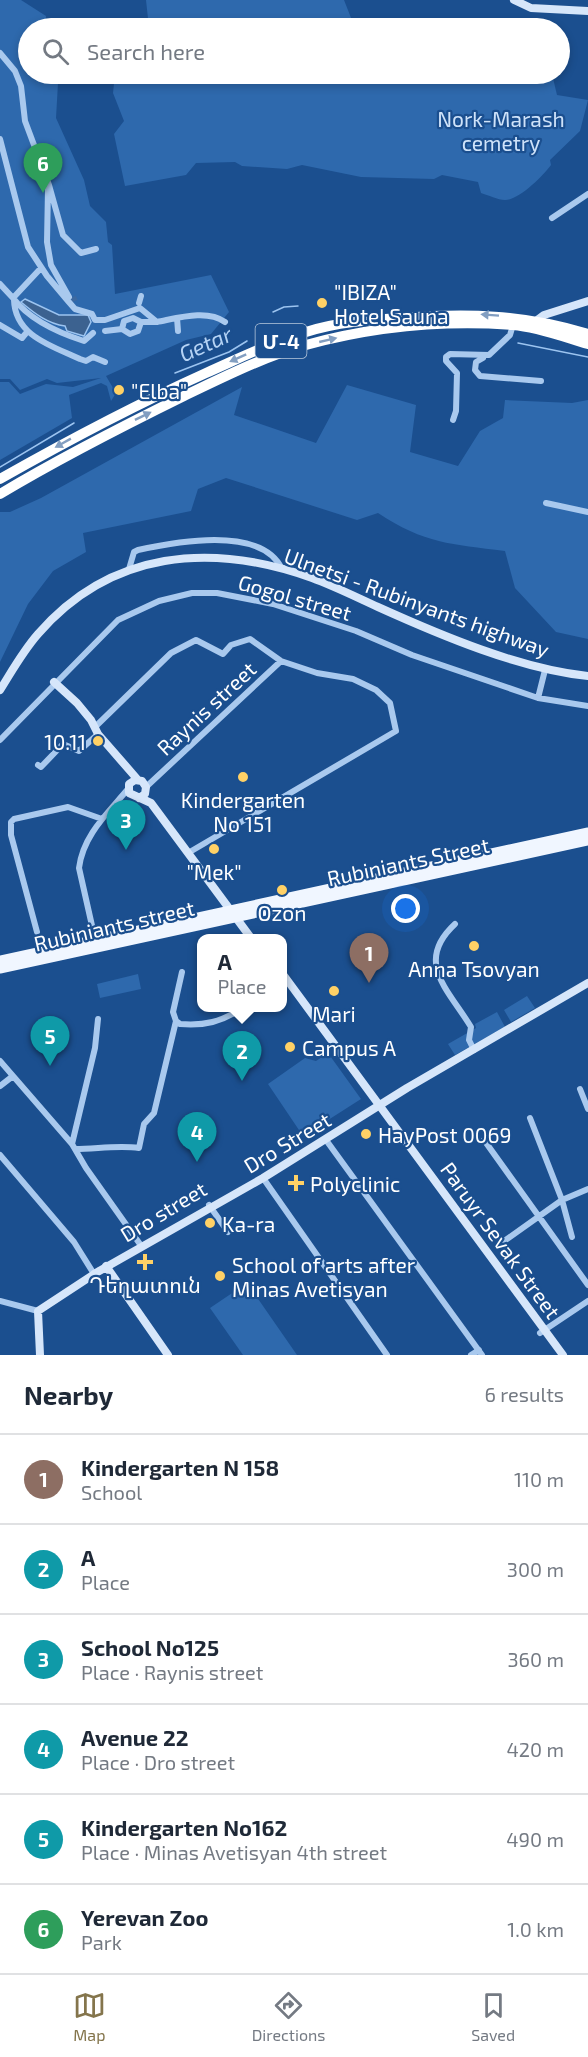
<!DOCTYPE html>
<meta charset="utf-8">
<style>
:root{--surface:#fff;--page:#f2f2f3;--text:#1f2937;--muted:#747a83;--line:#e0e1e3;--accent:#84754c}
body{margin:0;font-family:"Exo 2","Noto Sans Armenian",sans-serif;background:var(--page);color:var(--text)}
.you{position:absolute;left:406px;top:909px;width:21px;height:21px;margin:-15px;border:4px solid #fff;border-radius:50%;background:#1a73e8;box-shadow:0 0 0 9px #1a73e833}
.badge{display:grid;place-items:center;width:39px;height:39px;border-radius:50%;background:var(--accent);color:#fff;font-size:20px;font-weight:700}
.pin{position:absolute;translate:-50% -50px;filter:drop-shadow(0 2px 3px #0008)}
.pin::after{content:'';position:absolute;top:32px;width:21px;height:18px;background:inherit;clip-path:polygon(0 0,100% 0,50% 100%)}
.popup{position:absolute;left:197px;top:934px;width:90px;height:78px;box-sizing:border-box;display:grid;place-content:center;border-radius:12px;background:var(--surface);filter:drop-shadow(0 2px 4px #0005);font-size:20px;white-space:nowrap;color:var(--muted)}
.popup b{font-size:22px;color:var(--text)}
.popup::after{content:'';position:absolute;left:50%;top:100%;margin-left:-12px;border:12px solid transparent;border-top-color:var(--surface)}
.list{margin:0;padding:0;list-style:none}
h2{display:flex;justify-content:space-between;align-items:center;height:78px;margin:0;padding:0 24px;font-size:26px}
h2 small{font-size:20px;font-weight:400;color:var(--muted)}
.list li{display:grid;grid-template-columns:39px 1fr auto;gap:18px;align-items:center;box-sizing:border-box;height:90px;padding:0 24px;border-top:2px solid var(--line)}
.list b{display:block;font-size:22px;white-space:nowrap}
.list p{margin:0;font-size:20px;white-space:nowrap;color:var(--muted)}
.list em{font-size:20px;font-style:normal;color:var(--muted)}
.icon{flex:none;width:33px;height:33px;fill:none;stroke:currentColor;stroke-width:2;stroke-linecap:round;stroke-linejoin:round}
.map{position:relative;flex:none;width:588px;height:1355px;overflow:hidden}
.search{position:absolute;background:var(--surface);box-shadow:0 3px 9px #0003;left:18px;right:18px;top:18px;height:66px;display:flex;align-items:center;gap:15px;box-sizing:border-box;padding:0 21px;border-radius:33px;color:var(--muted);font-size:22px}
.sheet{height:618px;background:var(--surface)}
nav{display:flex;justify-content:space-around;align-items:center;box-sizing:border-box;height:84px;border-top:2px solid var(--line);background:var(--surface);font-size:16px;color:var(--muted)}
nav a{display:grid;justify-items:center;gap:3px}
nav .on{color:var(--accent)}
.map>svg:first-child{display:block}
.green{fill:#2e69ad}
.water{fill:#3c6290;stroke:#9cc4f0;stroke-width:1.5}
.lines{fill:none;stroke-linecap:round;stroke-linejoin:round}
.stream{stroke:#9cc4f0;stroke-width:1.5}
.street-tunnel{stroke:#3d69a0;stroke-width:6;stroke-dasharray:6 3;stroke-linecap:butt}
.street{stroke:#a9c9ee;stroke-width:6}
.secondary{stroke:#d6e6fa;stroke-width:8}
.primary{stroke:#f0f6ff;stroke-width:9}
.highway{stroke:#fff;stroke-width:10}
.oneway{fill:#829ec1}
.poi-dot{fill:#ffd166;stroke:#1b4f8f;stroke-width:2}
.labels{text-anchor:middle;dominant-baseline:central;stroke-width:4.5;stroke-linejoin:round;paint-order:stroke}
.shield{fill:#1b4f8f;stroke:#bbcadd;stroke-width:1.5}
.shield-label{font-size:20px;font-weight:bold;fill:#fff}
.park-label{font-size:21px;fill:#cfe3fa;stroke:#1b4f8f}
.poi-label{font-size:21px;fill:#fff;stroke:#1b4f8f;text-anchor:start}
.street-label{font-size:21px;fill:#fff;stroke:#1b4f8f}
.water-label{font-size:22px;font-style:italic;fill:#b5d3f5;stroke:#1b4f8f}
</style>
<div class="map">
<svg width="588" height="1355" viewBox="0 0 588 1355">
<rect width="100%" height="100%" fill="#1b4f8f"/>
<!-- green -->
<path class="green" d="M0 0H21L46 16 45 28H28V74H54L58 83 56 118 84 180 90 206 106 222 108 242 112 245 115 294 211 275 229 312 211 334 186 340 106 376 116 393 111 401 107 386 101 383 69 395 72 418 0 460V382H9L20 394 46 384 73 387 101 378 57 383 47 379 20 390 10 379H0Z
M146 0H344L355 28H149Z
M115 74H552L557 95 588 100 580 131 550 160 551 165C543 176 519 200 505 200 498 200 488 195 481 193L478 182 442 175 434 179 361 177 302 165 287 169 242 166 235 162 196 163 186 175 125 186 114 134 124 121 113 93Z
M347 385 416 405 410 452 458 466 480 431 503 418 505 400 572 403 588 400V639L556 632 515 588 505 551C451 544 425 544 378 513L357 520 226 478 198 489 191 511 83 533 86 552 53 571 28 604 0 662V512H10L41 498 242 387 234 415 316 443Z
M138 974 141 989 100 998 97 984Z
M527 996 535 1008 511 1022 504 1010Z
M497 1012 505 1027 455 1055 448 1044 476 1028 475 1024Z
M328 1053 361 1099 303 1136 268 1084 305 1058 316 1061Z
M247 1283 297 1355H243L210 1308Z"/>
<!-- water -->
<path class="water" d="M25 299 59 315H88L91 322 84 336 67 331 65 326C48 324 34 313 21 302Z"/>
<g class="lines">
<!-- stream -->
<path class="stream" d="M273 312 284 307 298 306
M518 343 588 357
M175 373 229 352 247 341
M0 467 74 423"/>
<!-- street-tunnel -->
<path class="street-tunnel" d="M73 297 75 301"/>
<!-- street -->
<path class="street" d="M0 53 15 71 21 86 25 121 49 185 63 235 81 253 96 249
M0 139 28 247 47 276 68 301 75 309 92 314 95 320H105L140 308 157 322C178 318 207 309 225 322
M48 189 47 242 51 265 69 297
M552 218 588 194
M41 268 13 298C29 319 59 333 84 341L93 333
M0 284 13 298
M14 300C15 336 52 346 80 359L86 361 93 357 105 362
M139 303 141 296
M177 318 178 331
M0 325 22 338 27 332
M122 329 130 334 138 331 141 322
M105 331 122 329 124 321 133 318 141 322H156
M483 358 476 362 475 370 480 376 541 381
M453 420 456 411 457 373 446 361V357L450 354 489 355 510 335 513 325
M546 503 588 512
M129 569 134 552 138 550C174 542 261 525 282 569
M538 698 545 670
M95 727 171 653 196 640 223 654 231 645 250 639 281 661 317 673 353 679 376 690 390 703 396 731 188 853
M0 740 118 620 159 601 192 593H217L273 604 356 631 412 655 538 698 588 706
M38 765 41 767 63 744 79 751 98 734
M146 787 281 661
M455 924C414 962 448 989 471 1027L469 1040 474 1050
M37 932 11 835V822L14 819 68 807 102 819
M95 939 79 868C83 835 108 813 128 789
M176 1021 180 1024C204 1026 222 1022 242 1008
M0 1061 72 1144 86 1168 142 1247
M0 1086 13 1076
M580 1089 588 1109
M530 1118 562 1200 572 1237
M326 1140 482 1355
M484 1140 588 1285
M72 1144 95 1048 98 1019
M75 1149C96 1149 118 1145 139 1148L144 1124 154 1113 176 1021 173 1012 182 972
M0 1155 74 1242 94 1274
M263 1178 387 1355
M209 1205 228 1232
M500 1244 562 1200 588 1189
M0 1301 38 1311
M540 1333 588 1301
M471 1355 479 1350"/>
<!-- secondary -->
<path class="secondary" d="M514 0 531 8 588 11
M536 321 544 315 588 301
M54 682 77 703 91 720 98 734 138 780
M0 690C12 671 23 651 38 634 111 550 211 542 312 578 334 586 356 597 378 607 440 635 520 669 588 676
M139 798 145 794 146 787 142 781 135 780 129 784V793L151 803 251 938
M282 973 563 1355
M106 1266 168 1355
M94 1274 263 1178 407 1088 588 983
M40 1355 38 1311 99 1271"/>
<!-- primary -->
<path class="primary" d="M0 960 588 832
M0 969 588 841"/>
<!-- highway -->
<path class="highway" d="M0 479C67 441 135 405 206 373 238 359 271 342 306 332 337 322 368 320 400 318 467 313 523 314 588 334
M0 494C60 458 121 427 184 396 224 377 263 357 306 345 372 327 444 320 513 325 538 327 564 337 588 344"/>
</g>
<!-- one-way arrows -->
<defs><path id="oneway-solid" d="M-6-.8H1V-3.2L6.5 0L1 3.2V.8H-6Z" transform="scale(1.5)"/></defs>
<g class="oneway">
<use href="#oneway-solid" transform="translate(490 315) rotate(-176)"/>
<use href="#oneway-solid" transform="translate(328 340) rotate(-13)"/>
<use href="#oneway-solid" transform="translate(238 358) rotate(156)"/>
<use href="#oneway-solid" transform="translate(143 416) rotate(-26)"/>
<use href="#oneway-solid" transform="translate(63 443) rotate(151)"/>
</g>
<!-- markers -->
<g class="poi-dot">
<circle cx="322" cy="303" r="6"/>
<circle cx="119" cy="390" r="6"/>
<circle cx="98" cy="741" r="6"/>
<circle cx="243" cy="777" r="6"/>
<circle cx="214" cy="849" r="6"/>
<circle cx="282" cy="890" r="6"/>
<circle cx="474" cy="946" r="6"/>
<circle cx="334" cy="991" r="6"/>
<circle cx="290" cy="1047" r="6"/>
<circle cx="366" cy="1134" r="6"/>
<path d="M293 1174h6v6h6v6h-6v6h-6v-6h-6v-6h6z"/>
<circle cx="210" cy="1223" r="6"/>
<path d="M142 1253h6v6h6v6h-6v6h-6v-6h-6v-6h6z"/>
<circle cx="220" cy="1276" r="6"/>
</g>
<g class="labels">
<!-- shield labels -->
<rect class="shield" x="255.5" y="324" width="51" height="34" rx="4.5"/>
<g class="shield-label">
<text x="281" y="341">Մ-4</text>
</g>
<!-- park labels -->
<g class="park-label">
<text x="501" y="118">Nork-Marash<tspan x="501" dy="24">cemetry</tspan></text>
</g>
<!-- poi labels -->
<g class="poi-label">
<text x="334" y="291">"IBIZA"<tspan x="334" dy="24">Hotel Sauna</tspan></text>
<text x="131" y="390">"Elba"</text>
<text x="86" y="741" text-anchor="end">10.11</text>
<text x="243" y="799" text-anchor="middle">Kindergarten<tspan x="243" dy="24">No 151</tspan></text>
<text x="214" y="871" text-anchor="middle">"Mek"</text>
<text x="282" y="912" text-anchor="middle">Ozon</text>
<text x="474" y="968" text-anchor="middle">Anna Tsovyan</text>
<text x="334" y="1013" text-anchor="middle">Mari</text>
<text x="302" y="1047">Campus A</text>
<text x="378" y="1134">HayPost 0069</text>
<text x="310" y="1183">Polyclinic</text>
<text x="222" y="1223">Ka-ra</text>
<text x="232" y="1264">School of arts after<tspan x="232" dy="24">Minas Avetisyan</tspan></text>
<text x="145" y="1284" text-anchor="middle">Դեղատուն</text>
</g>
<!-- street labels -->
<g class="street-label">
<text transform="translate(295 597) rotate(16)">Gogol street</text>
<text transform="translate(417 602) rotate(20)">Ulnetsi - Rubinyants highway</text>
<text transform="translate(206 708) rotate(-43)">Raynis street</text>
<text transform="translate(408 861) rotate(-12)">Rubiniants Street</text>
<text transform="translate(114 925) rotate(-13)">Rubiniants street</text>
<text transform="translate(287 1142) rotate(-31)">Dro Street</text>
<text transform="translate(163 1211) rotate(-31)">Dro street</text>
<text transform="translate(501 1240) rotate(54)">Paruyr Sevak Street</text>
</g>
<!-- water labels -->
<g class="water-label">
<text transform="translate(205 343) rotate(-24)">Getar</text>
</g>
</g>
</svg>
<div class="you"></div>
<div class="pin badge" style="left:369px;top:983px;background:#8d6e63">1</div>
<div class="pin badge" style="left:242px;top:1081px;background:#0f9aa8">2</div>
<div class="popup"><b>A</b>Place</div>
<div class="pin badge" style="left:126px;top:850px;background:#0f9aa8">3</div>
<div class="pin badge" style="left:197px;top:1162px;background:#0f9aa8">4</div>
<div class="pin badge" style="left:50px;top:1066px;background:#0f9aa8">5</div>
<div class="pin badge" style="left:43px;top:193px;background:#2e9e5b">6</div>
<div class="search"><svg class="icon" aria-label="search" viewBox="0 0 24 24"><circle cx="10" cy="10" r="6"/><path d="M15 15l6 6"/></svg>Search here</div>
</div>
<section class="sheet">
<h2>Nearby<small>6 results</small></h2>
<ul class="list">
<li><span class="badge" style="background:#8d6e63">1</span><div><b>Kindergarten N 158</b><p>School</p></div><em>110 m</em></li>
<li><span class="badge" style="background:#0f9aa8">2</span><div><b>A</b><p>Place</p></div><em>300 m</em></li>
<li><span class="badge" style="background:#0f9aa8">3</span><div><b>School No125</b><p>Place · Raynis street</p></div><em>360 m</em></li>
<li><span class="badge" style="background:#0f9aa8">4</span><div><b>Avenue 22</b><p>Place · Dro street</p></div><em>420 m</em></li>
<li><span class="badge" style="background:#0f9aa8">5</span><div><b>Kindergarten No162</b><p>Place · Minas Avetisyan 4th street</p></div><em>490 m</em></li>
<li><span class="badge" style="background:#2e9e5b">6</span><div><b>Yerevan Zoo</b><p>Park</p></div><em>1.0 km</em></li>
</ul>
</section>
<nav>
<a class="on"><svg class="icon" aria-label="map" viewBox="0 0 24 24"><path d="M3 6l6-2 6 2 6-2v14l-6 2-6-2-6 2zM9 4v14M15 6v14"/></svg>Map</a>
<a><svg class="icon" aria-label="directions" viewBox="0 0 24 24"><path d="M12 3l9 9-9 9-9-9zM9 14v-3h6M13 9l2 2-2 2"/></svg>Directions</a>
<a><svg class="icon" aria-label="saved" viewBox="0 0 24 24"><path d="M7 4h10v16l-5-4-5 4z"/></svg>Saved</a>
</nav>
